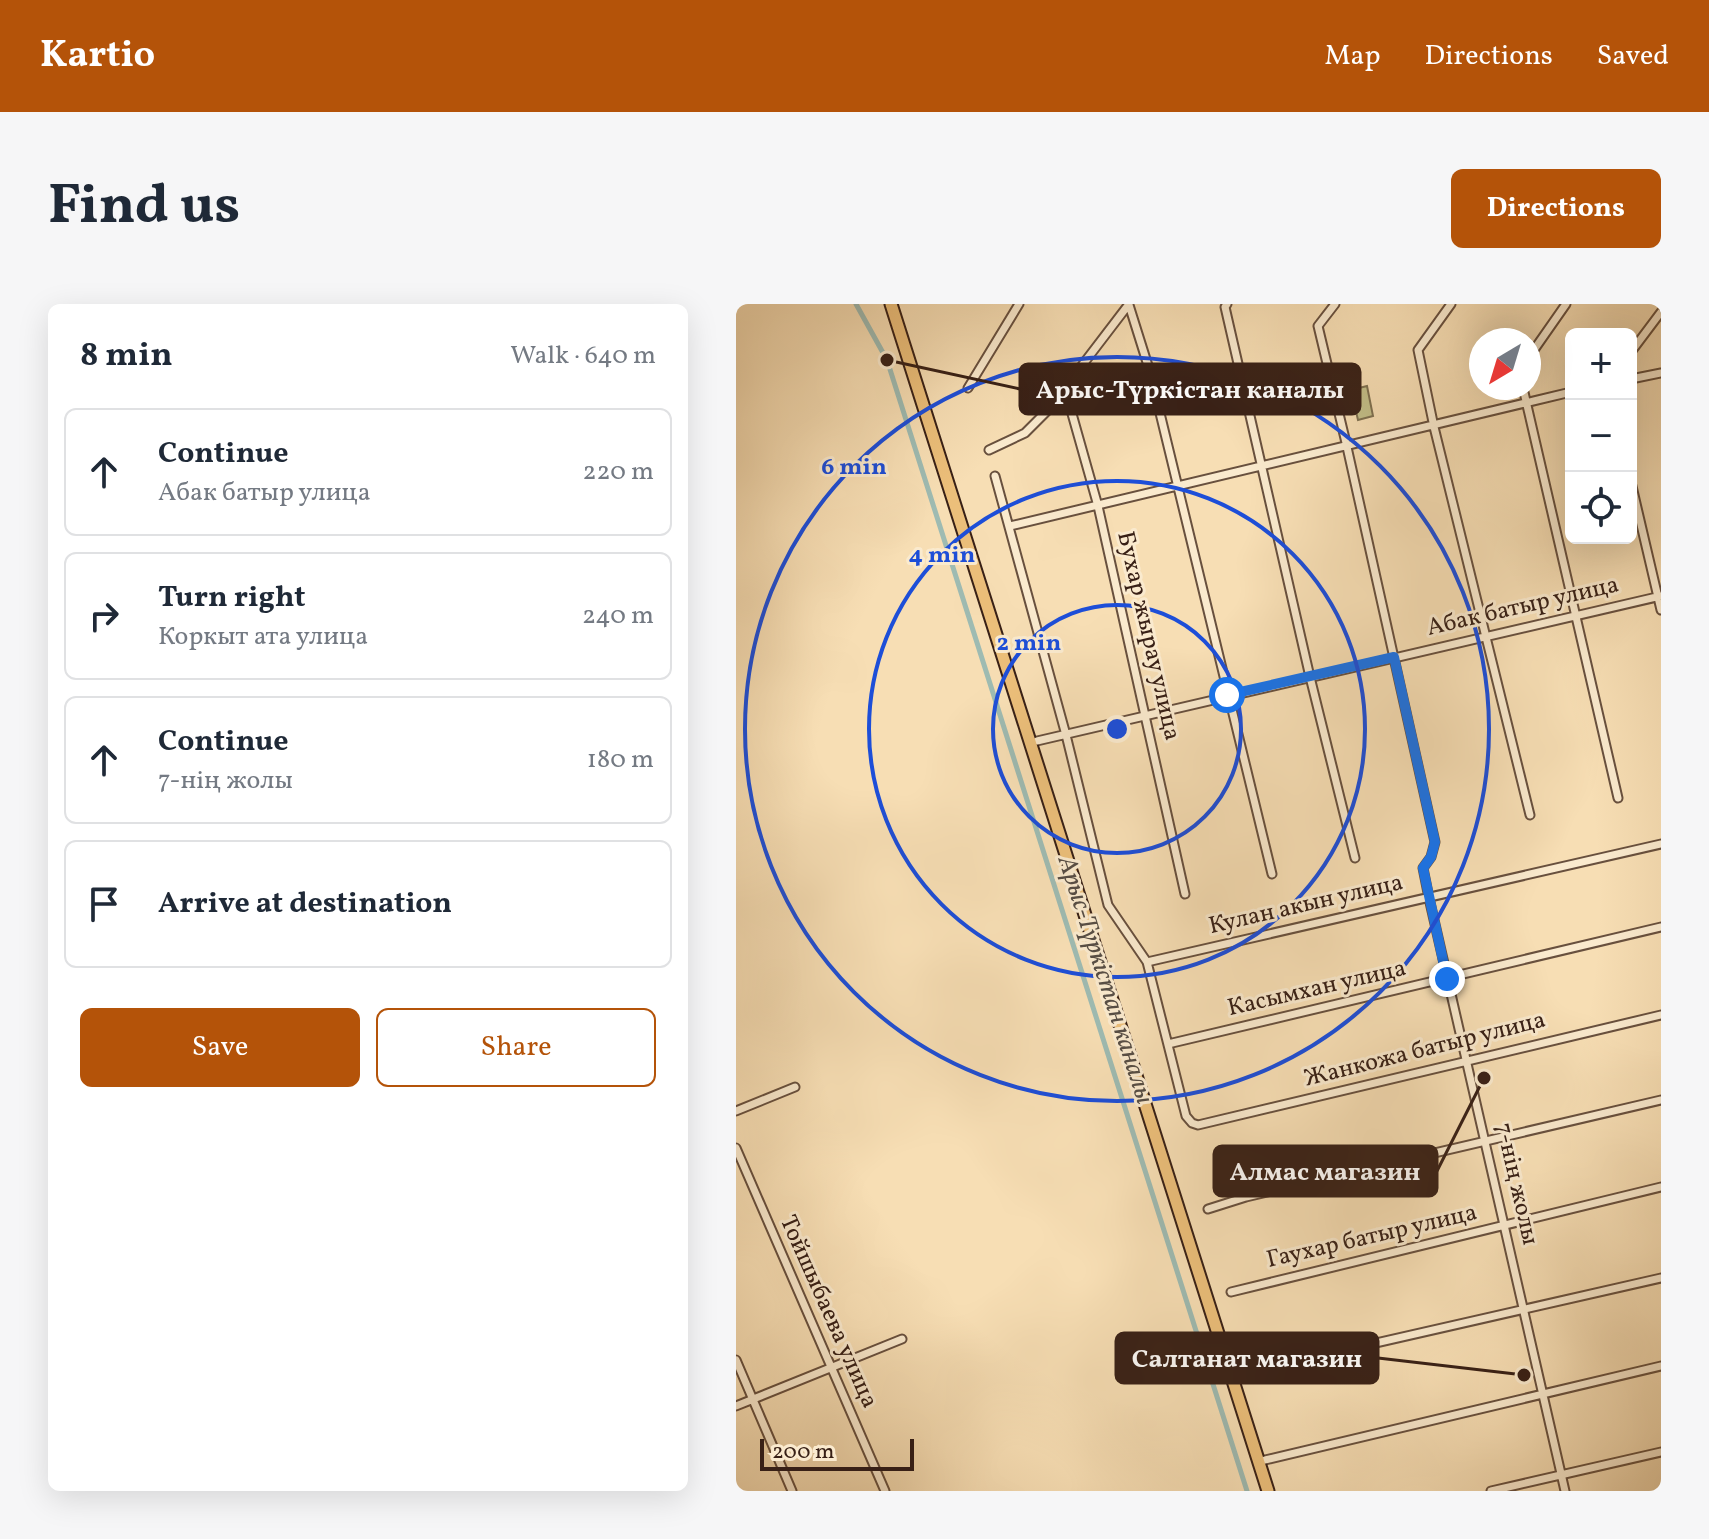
<!DOCTYPE html>
<meta charset="utf-8">
<style>
:root{--surface:#fff;--page:#f6f6f7;--text:#1f2937;--muted:#747a83;--line:#e0e1e3;--accent:#b45309}
body{margin:0;font-family:Vollkorn,serif;background:var(--page);color:var(--text)}
.controls{position:absolute;right:24px;top:24px;display:grid;overflow:hidden;border-radius:12px;box-shadow:0 8px 32px #0002}
.controls button{width:72px;height:72px;display:grid;place-items:center;padding:0;border:0;border-bottom:2px solid var(--line);background:var(--surface);color:var(--text);font:40px sans-serif}
.compass{position:absolute;left:733px;top:24px;width:72px;height:72px;border-radius:50%;background:var(--surface);box-shadow:0 8px 32px #0002;rotate:218deg}
.scale{position:absolute;left:24px;bottom:20px;width:154px;box-sizing:border-box;padding-left:8px;border:4px solid #382016;border-top:0;font-size:22px;line-height:28px;white-space:nowrap;color:#382016;-webkit-text-stroke:6px #faeace;paint-order:stroke}
.stop{position:absolute;width:24px;height:24px;margin:-18px;border:6px solid #1a73e8;border-radius:50%;background:#fff}
.stop.end{background:#1a73e8;border-color:#fff;box-shadow:0 2px 8px #0008}
.list{margin:0;padding:0;list-style:none}
h2{display:flex;justify-content:space-between;align-items:center;height:104px;margin:0;padding:0 32px;font-size:34px}
h2 small{font-size:26px;font-weight:400;color:var(--muted)}
.list li{display:grid;grid-template-columns:52px 1fr auto;gap:24px;align-items:center;box-sizing:border-box;height:128px;margin:0 16px 16px;padding:0 16px;border:2px solid var(--line);border-radius:12px}
.list b{display:block;font-size:30px;white-space:nowrap}
.list p{margin:0;font-size:26px;white-space:nowrap;color:var(--muted)}
.list em{font-size:26px;font-style:normal;color:var(--muted)}
.actions{display:flex;gap:16px;padding:24px 32px}
.actions a{flex:1;padding:18px 0;border:2px solid var(--accent);border-radius:12px;text-align:center;font-size:28px;color:var(--accent)}
.actions .main{background:var(--accent);color:#fff}
.icon{flex:none;width:44px;height:44px;fill:none;stroke:currentColor;stroke-width:2;stroke-linecap:round;stroke-linejoin:round}
.map{position:relative;flex:none;width:925px;height:1187px;overflow:hidden;border-radius:12px}
header{display:flex;align-items:center;gap:48px;box-sizing:border-box;height:112px;padding:0 40px;background:var(--accent);color:#fff}
header strong{font-size:38px}
nav{display:flex;gap:44px;margin-inline-start:auto;font-size:28px}
.intro{display:flex;align-items:center;justify-content:space-between;box-sizing:border-box;height:192px;padding:0 48px}
h1{margin:0;font-size:56px}
.button{padding:20px 36px;border-radius:12px;background:var(--accent);color:#fff;font-size:28px;font-weight:700}
main{display:flex;gap:48px;padding:0 48px}
aside{flex:1;background:var(--surface);border-radius:12px;box-shadow:0 8px 32px #0002}
.map>svg:first-child{display:block}
.green{fill:#c3bf89;stroke:#7e7050;stroke-width:2}
.lines{fill:none;stroke-linecap:round;stroke-linejoin:round}
.canal{stroke:#9ebbb2;stroke-width:5}
.minor-casing{stroke:#68503e;stroke-width:11}
.highway-casing{stroke:#382016;stroke-width:15}
.minor{stroke:#faeace;stroke-width:7}
.highway{stroke:#ecbf7a;stroke-width:11}
.route{stroke:#1a73e8;stroke-width:10}
.ring{fill:none;stroke:#1d4ed8;stroke-width:4}
.labels{text-anchor:middle;dominant-baseline:central;stroke-width:6;stroke-linejoin:round;paint-order:stroke}
.street-label{font-size:24px;fill:#382016;stroke:#faeace}
.water-label{font-size:26px;font-style:italic;fill:#574e45;stroke:#faeace}
.centre{fill:#1d4ed8;stroke:#faeace;stroke-width:4}
.ring-label{font-size:24px;text-anchor:middle;font-weight:bold;fill:#1d4ed8;stroke:#faeace;stroke-width:6;stroke-linejoin:round;paint-order:stroke}
.leader{fill:none;stroke:#382016;stroke-width:3}
.callout-dot{fill:#382016;stroke:#faeace;stroke-width:3}
.callout{fill:#382016;stroke:#382016;stroke-width:3}
.callout-label{font-size:26px;text-anchor:middle;font-weight:bold;fill:#fff}
</style>
<header>
<strong>Kartio</strong>
<nav><a>Map</a><a>Directions</a><a>Saved</a></nav>
</header>
<div class="intro"><h1>Find us</h1><a class="button">Directions</a></div>
<main>
<aside>
<h2>8 min<small>Walk · 640 m</small></h2>
<ul class="list">
<li><svg class="icon" aria-label="ahead" viewBox="0 0 24 24"><path d="M12 20V5M6 11l6-6 6 6"/></svg><div><b>Continue</b><p>Абак батыр улица</p></div><em>220 m</em></li>
<li><svg class="icon" aria-label="right" viewBox="0 0 24 24"><path d="M7 20v-9h11M14 6l5 5-5 5"/></svg><div><b>Turn right</b><p>Коркыт ата улица</p></div><em>240 m</em></li>
<li><svg class="icon" aria-label="ahead" viewBox="0 0 24 24"><path d="M12 20V5M6 11l6-6 6 6"/></svg><div><b>Continue</b><p>7-нің жолы</p></div><em>180 m</em></li>
<li><svg class="icon" aria-label="arrive" viewBox="0 0 24 24"><path d="M6 21V4h12l-3 4 3 4H6"/></svg><div><b>Arrive at destination</b></div></li>
</ul>
<div class="actions"><a class="main">Save</a><a>Share</a></div>
</aside>
<div class="map">
<svg width="925" height="1187" viewBox="0 0 925 1187">
<rect width="100%" height="100%" fill="#f7deb4"/>
<filter id="stains"><feTurbulence type="fractalNoise" baseFrequency=".0025" numOctaves="4"/><feColorMatrix values="0 0 0 0 .2 0 0 0 0 .09 0 0 0 0 .02 0 0 0 .5 -.17"/></filter>
<radialGradient id="worn" r=".72"><stop offset=".6" stop-color="#630" stop-opacity="0"/><stop offset="1" stop-color="#630" stop-opacity=".3"/></radialGradient>
<!-- green -->
<path class="green" d="M631 82 637 112 622 116 615 86Z"/>
<g class="lines">
<!-- canal -->
<path class="canal" d="M120 0 151 56 511 1187"/>
<defs>
<path id="minor" d="M491 0 489 3 574 373 619 554
M599 0 582 22 611 143 699 538 695 553 687 564 693 594 829 1187
M715 0 682 46 698 123 794 511
M393 1 414 68 536 570
M895 48 925 8
M793 53 830 0
M895 75 925 69
M232 84 283 0
M787 84 882 494
M329 85 362 202 449 590
M253 146 289 129 312 106 393 0
M259 172 330 431 372 601 411 658 450 812 456 819 462 821 925 711
M895 178 925 306
M274 222 835 88
M301 437 925 292
M411 658 925 540
M432 740 925 623
M0 807 59 783
M0 844C49 959 99 1073 149 1187
M472 905 510 893 925 796
M495 988 925 883
M0 1056 56 1187
M517 1067 925 974
M0 1102 166 1035
M529 1156 925 1062
M755 1187 925 1148"/>
<path id="highway" d="M155 0 532 1187"/>
</defs>
<!-- minor casing -->
<use href="#minor" class="minor-casing"/>
<!-- highway casing -->
<use href="#highway" class="highway-casing"/>
<!-- minor -->
<use href="#minor" class="minor"/>
<!-- highway -->
<use href="#highway" class="highway"/>
</g>
<g class="lines">
<!-- route -->
<path class="route" d="M491 391 658 353 699 538 695 553 687 564 711 675"/>
</g>
<!-- distance rings -->
<g class="ring">
<circle cx="381" cy="425" r="124"/>
<circle cx="381" cy="425" r="248"/>
<circle cx="381" cy="425" r="372"/>
</g>
<g class="labels">
<!-- street labels -->
<g class="street-label">
<text transform="translate(787 303) rotate(-13)">Абак батыр улица</text>
<text transform="translate(412 332) rotate(77)">Бухар жырау улица</text>
<text transform="translate(570 601) rotate(-13)">Кулан акын улица</text>
<text transform="translate(581 685) rotate(-13)">Касымхан улица</text>
<text transform="translate(689 746) rotate(-14)">Жанкожа батыр улица</text>
<text transform="translate(780 880) rotate(77)">7-нің жолы</text>
<text transform="translate(636 933) rotate(-13)">Гаухар батыр улица</text>
<text transform="translate(92 1008) rotate(66)">Тойшыбаева улица</text>
</g>
<!-- water labels -->
<g class="water-label">
<text transform="translate(369 676) rotate(72)">Арыс-Түркістан каналы</text>
</g>
</g>
<circle cx="381" cy="425" r="12" class="centre"/>
<g class="ring-label">
<text x="118" y="170">6 min</text>
<text x="206" y="258">4 min</text>
<text x="293" y="346">2 min</text>
</g>
<!-- callouts -->
<path class="leader" d="M151 56L284 85M748 774L701 867M788 1071L642 1054"/>
<g class="callout-dot">
<circle cx="151" cy="56" r="8"/>
<circle cx="748" cy="774" r="8"/>
<circle cx="788" cy="1071" r="8"/>
</g>
<g class="callout">
<rect x="284" y="60" width="340" height="50" rx="8"/>
<rect x="478" y="842" width="223" height="50" rx="8"/>
<rect x="380" y="1029" width="262" height="50" rx="8"/>
</g>
<g class="callout-label">
<text x="454" y="94">Арыс-Түркістан каналы</text>
<text x="589" y="876">Алмас магазин</text>
<text x="511" y="1063">Салтанат магазин</text>
</g>
<rect width="100%" height="100%" filter="url(#stains)"/>
<rect width="100%" height="100%" fill="url(#worn)"/>
</svg>
<div class="controls">
<button>+</button>
<button>−</button>
<button><svg class="icon" aria-label="locate" viewBox="0 0 24 24"><circle cx="12" cy="12" r="6"/><path d="M12 2v4M12 18v4M2 12h4M18 12h4"/></svg></button>
</div>
<svg class="compass" viewBox="-18 -18 36 36"><path d="M0-13l5 13h-10z" fill="#e53935"/><path d="M0 13l5-13h-10z" fill="#747a83"/></svg>
<div class="scale">200 m</div>
<div class="stop" style="left:491px;top:391px"></div>
<div class="stop end" style="left:711px;top:675px"></div>
</div>
</main>
